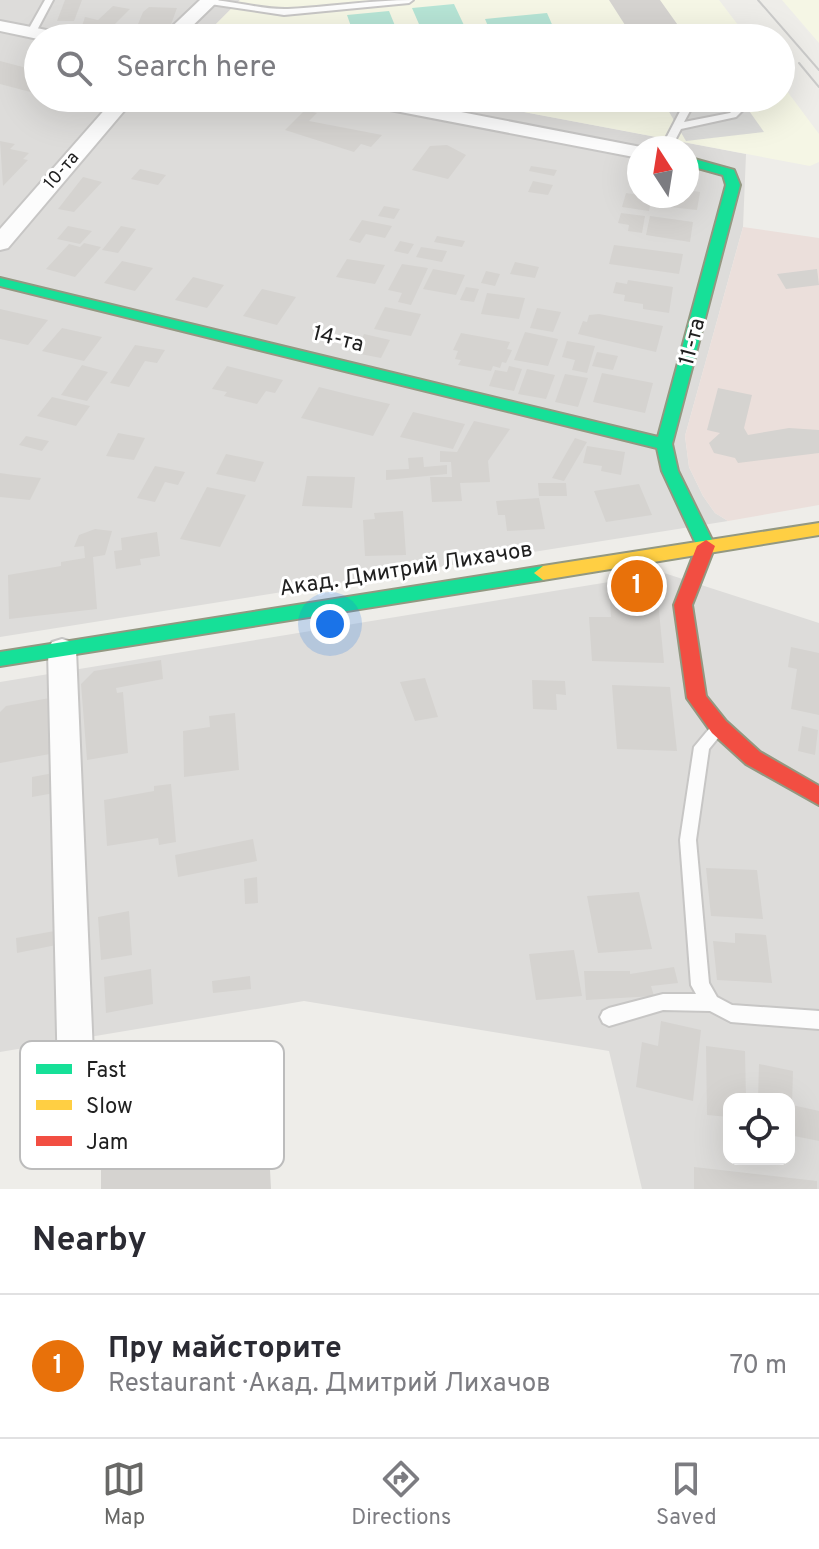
<!DOCTYPE html>
<meta charset="utf-8">
<style>
:root{--surface:#fff;--page:#f2f2f3;--text:#2b2b33;--muted:#7c7c81;--line:#e1e1e2;--accent:#686866}
body{margin:0;font-family:Overpass,sans-serif;background:var(--page);color:var(--text)}
.controls{position:absolute;right:24px;bottom:24px;display:grid;overflow:hidden;border-radius:16px;box-shadow:0 8px 32px #0002}
.controls button{width:72px;height:72px;display:grid;place-items:center;padding:0;border:0;border-bottom:2px solid var(--line);background:var(--surface);color:var(--text);font:40px sans-serif}
.compass{position:absolute;left:627px;top:136px;width:72px;height:72px;border-radius:50%;background:var(--surface);box-shadow:0 8px 32px #0002;rotate:348deg}
.you{position:absolute;left:330px;top:624px;width:28px;height:28px;margin:-20px;border:6px solid #fff;border-radius:50%;background:#1a73e8;box-shadow:0 0 0 12px #1a73e833}
.badge{display:grid;place-items:center;width:52px;height:52px;border-radius:50%;background:var(--accent);color:#fff;font-size:26px;font-weight:700}
.pin{position:absolute;translate:-50% -50%;border:4px solid #fff;box-shadow:0 2px 8px #0006}
.list{margin:0;padding:0;list-style:none}
h2{display:flex;justify-content:space-between;align-items:center;height:104px;margin:0;padding:0 32px;font-size:34px}
h2 small{font-size:26px;font-weight:400;color:var(--muted)}
.list li{display:grid;grid-template-columns:52px 1fr auto;gap:24px;align-items:center;box-sizing:border-box;height:144px;padding:0 32px;border-top:2px solid var(--line)}
.list b{display:block;font-size:30px;white-space:nowrap}
.list p{margin:0;font-size:26px;white-space:nowrap;color:var(--muted)}
.list em{font-size:26px;font-style:normal;color:var(--muted)}
.icon{flex:none;width:44px;height:44px;fill:none;stroke:currentColor;stroke-width:2;stroke-linecap:round;stroke-linejoin:round}
.map{position:relative;flex:none;width:819px;height:1189px;overflow:hidden}
.search{position:absolute;background:var(--surface);box-shadow:0 8px 32px #0002;left:24px;right:24px;top:24px;height:88px;display:flex;align-items:center;gap:20px;box-sizing:border-box;padding:0 28px;border-radius:44px;color:var(--muted);font-size:30px}
.sheet{height:248px;background:var(--surface)}
nav{display:flex;justify-content:space-around;align-items:center;box-sizing:border-box;height:112px;border-top:2px solid var(--line);background:var(--surface);font-size:22px;color:var(--muted)}
nav a{display:grid;justify-items:center;gap:4px}
nav .on{color:var(--accent)}
.map>svg:first-child{display:block}
.residential{fill:#dddcda;fill-rule:evenodd}
.commercial{fill:#ebdfdb}
.education{fill:#f5f6e5}
.religious{fill:#dcdcda}
.pitch{fill:#b6e4d5}
.building{fill:#d5d3d0}
.lines{fill:none;stroke-linecap:round;stroke-linejoin:round}
.lane-casing{stroke:#c7c6c5;stroke-width:4}
.street-casing{stroke:#c7c6c5;stroke-width:4}
.fast-casing{stroke:#939881;stroke-width:4}
.slow-casing{stroke:#939881;stroke-width:4}
.jam-casing{stroke:#939881;stroke-width:4}
.lane{fill:#fcfcfc;fill-rule:evenodd}
.street{fill:#fcfcfc;fill-rule:evenodd}
.fast{fill:#16e098;fill-rule:evenodd}
.slow{fill:#ffcf43;fill-rule:evenodd}
.jam{fill:#f24e42;fill-rule:evenodd}
.tram{stroke:#cbcbca;stroke-width:2}
.labels{text-anchor:middle;dominant-baseline:central;stroke-width:6;stroke-linejoin:round;paint-order:stroke}
.far-street-label{font-size:18px;fill:#202020;stroke:#fff}
.street-label{font-size:22px;fill:#202020;stroke:#fff}
.key{fill:#fff;stroke:#bcbcbc;stroke-width:2}
.key-label{font-size:22px;fill:#202020}
</style>
<div class="map">
<svg width="819" height="1189" viewBox="0 0 819 1189">
<rect width="100%" height="100%" fill="#eeede9"/>
<!-- residential -->
<path class="residential" d="M0 0H240L202 38H38V98H450L746 154 743 227 685 436 689 467 703 496 715 513 728 521 0 637ZM639 148H687V196H639Z
M664 573 819 623V1189H642L609 1051 304 1001 0 1052V682ZM729 1099H789V1159H729Z"/>
<!-- commercial -->
<path class="commercial" d="M743 227 819 238V505L728 521 715 513 703 496 689 467 685 436Z"/>
<!-- education -->
<path class="education" d="M240 0H719L748 38H202Z
M782 0H819V43Z
M781 83 819 134V162L810 166 450 98H781Z"/>
<!-- religious -->
<path class="religious" d="M661 98H740L764 132 686 141Z"/>
<!-- pitch -->
<path class="pitch" d="M454 4 470 38H425L412 8Z
M389 11 400 38H355L347 15Z
M547 13 558 38H493L485 19Z"/>
<!-- building -->
<path class="building" d="M65 0H82L74 21H57Z
M609 0H660L687 38H593L587 29 625 25Z
M113 6 130 9 107 32 82 26 85 17 98 20Z
M149 7 177 8 169 30 136 29 143 12Z
M0 61 38 71V94L0 84Z
M65 98H108L102 105Z
M305 110 317 113 309 121 382 135 371 147 361 144 354 152 285 130Z
M0 141 15 144 10 149 29 153 23 159 28 160 3 186Z
M447 145 466 155 448 179 412 170 430 146Z
M531 166 557 170 554 176 529 171Z
M140 169 166 175 158 185 131 179Z
M83 177 102 182 74 212 58 209Z
M533 181 553 185 548 195 528 192Z
M687 190 700 192 697 210 660 206 662 196H687Z
M626 193 652 197 649 211 622 207Z
M384 206 400 209 394 219 378 216Z
M621 213 645 216 642 233 628 231 629 225 618 223Z
M650 216 693 222 690 242 646 235Z
M362 220 392 226 385 238 366 234 360 243 349 240Z
M68 226 92 231 80 244 57 239Z
M121 226 136 229 118 253 102 250Z
M437 236 465 241 462 247 434 242Z
M400 241 414 244 408 254 394 251Z
M84 243 101 247 75 277 46 269 69 244 80 247Z
M614 245 683 254 679 274 609 264Z
M421 247 447 251 442 262 416 257Z
M347 259 385 265 375 284 336 277Z
M122 261 153 268 135 291 104 283Z
M515 262 539 267 535 278 510 274Z
M402 264 428 268 411 305 398 302 402 293 388 290Z
M433 269 465 275 456 295 423 289Z
M817 269 819 285 786 289 777 274Z
M486 271 500 274 495 286 481 283Z
M193 277 224 285 207 308 175 300Z
M628 280 673 287 669 313 643 309V304L624 301 625 295 613 293 616 282 627 284Z
M466 287 479 289 474 302 460 300Z
M262 289 296 297 277 325 243 316Z
M487 293 525 298 519 319 481 314Z
M385 307 421 314 411 336 374 329Z
M537 308 561 312 553 332 530 328Z
M0 309 48 320 28 345 0 339Z
M599 314 663 326 656 352 578 334 583 321 587 322 589 315Z
M62 328 102 337 84 361 42 351Z
M525 332 558 339 548 366 514 360Z
M461 333 510 342 507 349 512 350 506 363 502 362 500 368 493 366 491 371 458 365 461 360 455 359 458 351 453 350Z
M364 334 390 340 381 358 355 353Z
M567 341 595 346 587 373 572 370 575 360 562 357Z
M135 345 165 350 157 363 145 361 129 387 110 383Z
M597 352 618 356 613 370 592 366Z
M82 365 108 372 87 401 61 395Z
M227 366 283 380 275 393 266 391 257 404 224 396 227 392 212 389Z
M509 366 522 369 514 391 489 386 495 370 507 372Z
M527 369 555 375 546 399 518 394Z
M602 373 653 383 645 413 593 402Z
M565 374 588 378 578 407 555 402Z
M319 387 355 396 390 404 373 436 301 418Z
M718 388 752 395 744 428 748 435 789 428 819 430V453L738 463 735 458 714 453 709 443 720 433 707 430Z
M52 397 90 406 76 426 37 416Z
M413 412 465 424 453 449 400 437Z
M474 421 510 429 488 461 490 482 460 483 462 501 432 502 430 477H452L451 462H440V451L457 452Z
M118 433 145 438 134 460 106 456Z
M26 436 49 441 42 451 19 445Z
M575 438 587 442 564 481 552 478Z
M587 446 625 452 621 475 601 471 602 466 583 463Z
M226 454 264 462 255 482 216 474Z
M423 457 424 467 447 465V474L386 480V470L409 469 408 458Z
M155 466 185 472 178 485 165 482 155 502 137 498Z
M0 473 14 475 41 478 30 500 0 497Z
M307 476 355 477 352 508 302 506Z
M538 483H566L567 496H539Z
M639 484 652 515 606 522 594 491Z
M207 487 246 495 220 547 180 539Z
M539 498 545 529 507 531 505 515H498L496 501Z
M403 511 406 555 365 556 363 520 375 519 374 513Z
M95 529 112 531 105 555 93 557 97 609 9 619 8 575 61 566V562L85 558 84 546 74 547 79 535Z
M157 532 160 556 140 559 141 565 116 569 114 551 122 550 121 538Z
M648 594 658 601 664 663 592 661 589 617H611L610 599Z
M791 647 819 653V715L791 709 797 669 788 667Z
M161 660 163 679 116 688 117 693 123 692 128 753 87 760 81 684 94 671Z
M425 678 438 717 415 721 400 682Z
M532 680 565 681 566 695 556 694 557 710 533 709Z
M612 685 670 687 677 751 617 749Z
M55 697 57 729 49 731 50 754 0 763V712L6 706Z
M235 713 239 770 184 777 183 731 210 727 209 716Z
M802 726 818 730 815 755 798 751Z
M59 772 60 792 32 797V777Z
M171 784 176 842 159 845 158 838 107 846 104 800 154 791V786Z
M253 839 257 861 178 877 175 855Z
M706 868 757 870 763 919 711 916Z
M257 877 258 903 245 904 244 879Z
M639 892 652 949 598 953 587 896Z
M129 911 132 955 101 960 98 917Z
M60 930 61 944 17 953 16 938Z
M735 933 766 935 772 983 717 980 713 941 735 943Z
M574 950 582 996 536 1000 529 954Z
M674 967 678 983 651 986 654 996 586 1000 584 971H630V974Z
M151 969 153 1004 106 1013 104 977Z
M250 976 251 989 213 993 212 981Z
M661 1021 701 1030 693 1101 636 1087 642 1042 658 1046Z
M706 1046 745 1051 746 1099H729V1117L707 1115Z
M759 1064 793 1071 792 1105 819 1111V1141L789 1135V1099H758Z
M268 1131 271 1189H101V1154Z
M694 1167 817 1181V1189H694Z"/>
<g class="lines">
<defs>
<path id="lane" d="M45 0H53L35 34H29L27 32Z
M206 0C233 0 261 10 288 9 330 7 371 0 413 0L409 3 284 15 210 4Z
M95 27 100 30 96 38H86L92 28Z
M687 98H697L684 122 730 113 734 109 728 98H738L744 109 736 117 681 129 671 148H661Z
M719 721 724 723 727 727 709 749 696 840 709 983 717 997 732 1005 819 1011V1029L731 1022 710 1011 663 1010 609 1026 603 1023 600 1017 603 1011 609 1008 663 994H696L691 985 680 840 694 747 714 723Z
M207 1046 213 1049 216 1055 213 1061 207 1064 77 1087 71 1084 68 1078 71 1072 77 1069Z"/>
<path id="street" d="M200 0H219L180 38H160Z
M0 21 62 33 71 38 38 39 0 31Z
M115 98H135L8 248 0 250V229Z
M349 98H389L646 148H639V158L359 104Z
M62 639 72 642 76 650 94 1078 89 1091 76 1096 63 1091 58 1078 48 650 52 642Z"/>
<path id="fast" d="M687 157 734 170 740 185 672 444 678 471 715 546 706 552 697 546 662 471 657 448 0 286V278L658 437 726 185 723 175 687 165Z
M543 566 552 573 543 580 0 666V652Z"/>
<path id="slow" d="M819 523V535L543 580 534 573 543 566Z"/>
<path id="jam" d="M706 540 715 546 692 605 706 696 726 721 760 752 819 786V805L746 764 712 733 687 698 674 605 697 546Z"/>
</defs>
<!-- lane casing -->
<use href="#lane" class="lane-casing"/>
<!-- street casing -->
<use href="#street" class="street-casing"/>
<!-- fast casing -->
<use href="#fast" class="fast-casing"/>
<!-- slow casing -->
<use href="#slow" class="slow-casing"/>
<!-- jam casing -->
<use href="#jam" class="jam-casing"/>
<!-- lane -->
<use href="#lane" class="lane"/>
<!-- street -->
<use href="#street" class="street"/>
<!-- fast -->
<use href="#fast" class="fast"/>
<!-- slow -->
<use href="#slow" class="slow"/>
<!-- jam -->
<use href="#jam" class="jam"/>
<!-- tram -->
<path class="tram" d="M758 0 819 70
M799 63 819 87"/>
</g>
<g class="labels">
<!-- far-street labels -->
<g class="far-street-label">
<text transform="translate(62 171) rotate(-49)">10-та</text>
</g>
<!-- street labels -->
<g class="street-label">
<text transform="translate(338 340) rotate(14)">14-та</text>
<text transform="translate(693 342) rotate(-75)">11-та</text>
<text transform="translate(406 570) rotate(-9)">Акад. Дмитрий Лихачов</text>
</g>
</g>
<!-- legend -->
<rect x="20" y="1041" width="264" height="128" rx="12" class="key"/>
<rect x="36" y="1064" width="36" height="10" fill="#16e098"/>
<rect x="36" y="1100" width="36" height="10" fill="#ffcf43"/>
<rect x="36" y="1136" width="36" height="10" fill="#f24e42"/>
<g class="key-label">
<text x="86" y="1077">Fast</text>
<text x="86" y="1113">Slow</text>
<text x="86" y="1149">Jam</text>
</g>
</svg>
<div class="controls">
<button><svg class="icon" aria-label="locate" viewBox="0 0 24 24"><circle cx="12" cy="12" r="6"/><path d="M12 2v4M12 18v4M2 12h4M18 12h4"/></svg></button>
</div>
<svg class="compass" viewBox="-18 -18 36 36"><path d="M0-13l5 13h-10z" fill="#e53935"/><path d="M0 13l5-13h-10z" fill="#7c7c81"/></svg>
<div class="you"></div>
<div class="pin badge" style="left:637px;top:586px;background:#e8710a">1</div>
<div class="search"><svg class="icon" aria-label="search" viewBox="0 0 24 24"><circle cx="10" cy="10" r="6"/><path d="M15 15l6 6"/></svg>Search here</div>
</div>
<section class="sheet">
<h2>Nearby<small></small></h2>
<ul class="list">
<li><span class="badge" style="background:#e8710a">1</span><div><b>Пру майсторите</b><p>Restaurant · Акад. Дмитрий Лихачов</p></div><em>70 m</em></li>
</ul>
</section>
<nav>
<a class="on"><svg class="icon" aria-label="map" viewBox="0 0 24 24"><path d="M3 6l6-2 6 2 6-2v14l-6 2-6-2-6 2zM9 4v14M15 6v14"/></svg>Map</a>
<a><svg class="icon" aria-label="directions" viewBox="0 0 24 24"><path d="M12 3l9 9-9 9-9-9zM9 14v-3h6M13 9l2 2-2 2"/></svg>Directions</a>
<a><svg class="icon" aria-label="saved" viewBox="0 0 24 24"><path d="M7 4h10v16l-5-4-5 4z"/></svg>Saved</a>
</nav>
